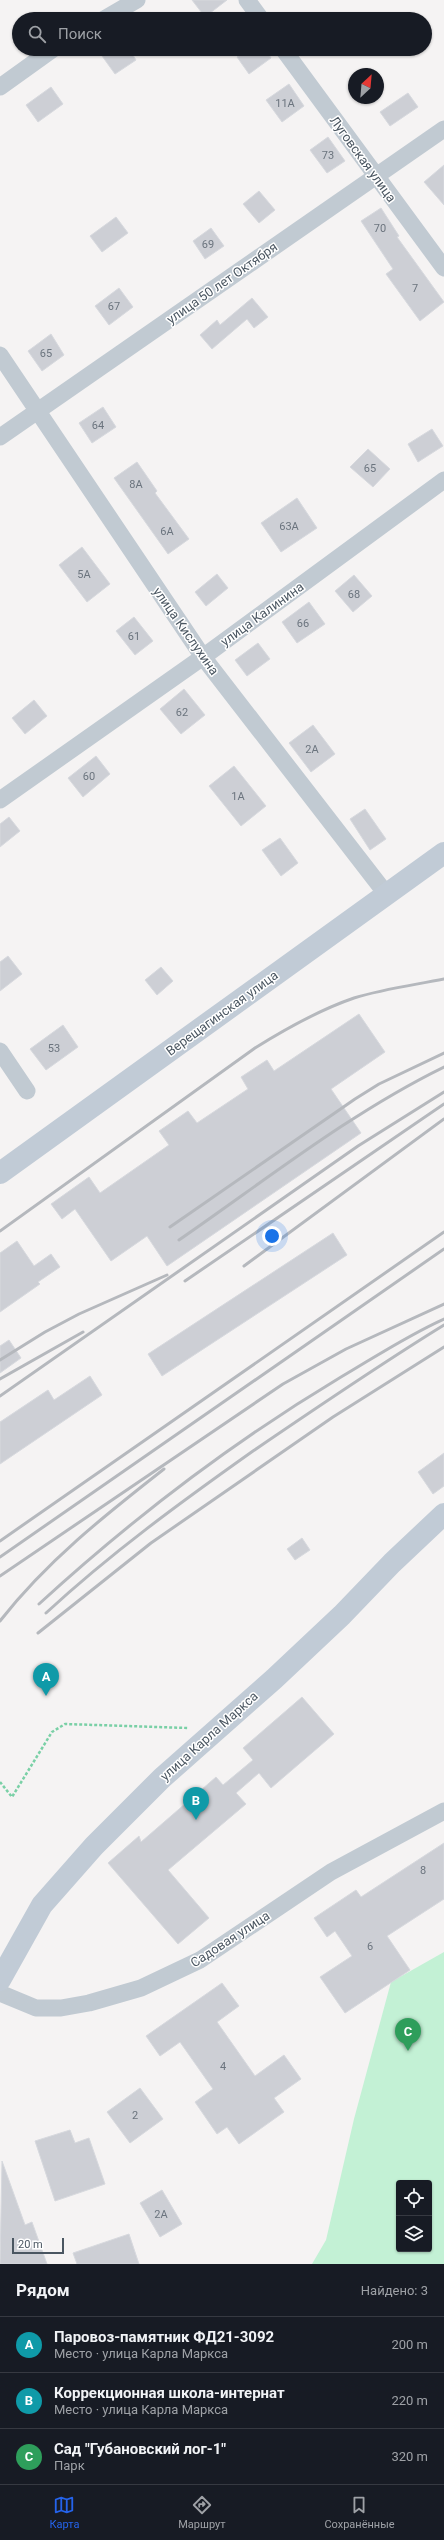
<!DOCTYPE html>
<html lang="ru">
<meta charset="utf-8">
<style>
:root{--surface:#171b24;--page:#242831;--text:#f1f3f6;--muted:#9ea1a6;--line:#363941;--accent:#2563eb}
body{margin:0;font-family:Roboto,sans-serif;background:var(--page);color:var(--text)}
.controls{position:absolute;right:12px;bottom:12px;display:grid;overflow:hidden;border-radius:4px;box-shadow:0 1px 3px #0004}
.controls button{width:36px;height:36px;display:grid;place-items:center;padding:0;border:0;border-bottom:1px solid var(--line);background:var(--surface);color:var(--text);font:20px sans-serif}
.compass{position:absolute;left:348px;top:68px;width:36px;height:36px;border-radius:50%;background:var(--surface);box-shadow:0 1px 3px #0004;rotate:26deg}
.scale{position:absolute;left:12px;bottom:10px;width:52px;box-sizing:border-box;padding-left:4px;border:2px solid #4a5661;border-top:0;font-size:11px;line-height:14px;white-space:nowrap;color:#4a5661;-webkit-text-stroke:3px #fff;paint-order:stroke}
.you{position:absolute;left:272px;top:1236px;width:14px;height:14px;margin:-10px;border:3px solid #fff;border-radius:50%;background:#1a73e8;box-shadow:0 0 0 6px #1a73e833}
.badge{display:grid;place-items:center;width:26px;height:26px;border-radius:50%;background:var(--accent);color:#fff;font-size:13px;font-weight:700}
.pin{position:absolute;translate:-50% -33px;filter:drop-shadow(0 1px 2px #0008)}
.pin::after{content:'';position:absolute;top:21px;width:14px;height:12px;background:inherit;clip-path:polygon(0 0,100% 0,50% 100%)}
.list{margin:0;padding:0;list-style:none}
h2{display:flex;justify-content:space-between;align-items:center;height:52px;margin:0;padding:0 16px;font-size:17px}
h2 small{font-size:13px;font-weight:400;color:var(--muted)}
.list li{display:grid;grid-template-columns:26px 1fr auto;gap:12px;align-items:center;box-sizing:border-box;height:56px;padding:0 16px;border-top:1px solid var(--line)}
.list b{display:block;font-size:15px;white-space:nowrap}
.list p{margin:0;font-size:13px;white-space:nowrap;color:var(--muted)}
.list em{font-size:13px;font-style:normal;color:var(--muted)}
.icon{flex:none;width:22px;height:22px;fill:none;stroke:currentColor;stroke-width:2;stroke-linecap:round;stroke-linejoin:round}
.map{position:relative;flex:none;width:444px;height:2264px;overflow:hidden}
.search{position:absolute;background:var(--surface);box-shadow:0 1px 3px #0004;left:12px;right:12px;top:12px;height:44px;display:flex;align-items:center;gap:10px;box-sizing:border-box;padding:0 14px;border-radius:22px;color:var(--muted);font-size:15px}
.sheet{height:220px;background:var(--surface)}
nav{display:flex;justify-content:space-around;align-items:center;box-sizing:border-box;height:56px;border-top:1px solid var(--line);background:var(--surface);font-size:11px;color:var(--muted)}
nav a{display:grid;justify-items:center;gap:2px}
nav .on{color:var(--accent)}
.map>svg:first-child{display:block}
.green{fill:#c3f1d5;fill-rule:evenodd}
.building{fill:#cdcfd5;stroke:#d7d9de}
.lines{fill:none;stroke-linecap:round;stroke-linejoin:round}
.path{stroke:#7ad0a6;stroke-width:2.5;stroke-dasharray:3 2;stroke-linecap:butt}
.street{stroke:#c1cad2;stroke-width:17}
.secondary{stroke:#c1cbd6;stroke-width:22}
.rail{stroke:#b5b8bd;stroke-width:3}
.labels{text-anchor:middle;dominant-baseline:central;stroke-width:3;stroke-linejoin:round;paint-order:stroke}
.number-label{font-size:11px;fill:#6b747e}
.street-label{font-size:13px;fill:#4a5661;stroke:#fff}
</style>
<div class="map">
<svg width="444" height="2264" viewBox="0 0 444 2264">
<rect width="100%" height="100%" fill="#f5f3f3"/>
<!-- green -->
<path class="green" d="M444 1952V2264H312L326 2240 354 2119 391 1982ZM399 2183H429V2249H399Z"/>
<!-- building -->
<path class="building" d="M192 0H227L205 17Z
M97 49H129L136 60 115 74Z
M248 49H265L271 58 249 74 237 57Z
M289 84 304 106 282 122 266 100Z
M51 87 63 104 38 122 26 105Z
M408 93 418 107 390 126 380 112Z
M328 137 345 161 327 173 310 150Z
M444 165V205L424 182Z
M259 191 275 210 259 223 243 204Z
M381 208 399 236 397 237 444 302 420 321 386 274 393 269 361 221Z
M116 217 128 233 102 252 90 236Z
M211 228 224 246 205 259 193 241Z
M119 288 133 307 109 325 95 306Z
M252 298 268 317 254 328 247 319 212 349 200 335 217 320 220 325Z
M51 334 64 355 42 371 28 351Z
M103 407 116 427 92 443 79 423Z
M432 429 443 446 418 462 408 444Z
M368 449 390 469 373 487 350 467Z
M137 462 157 491 155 493 189 539 168 554 114 478Z
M297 498 317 528 281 552 261 523Z
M82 547 110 584 87 602 59 565Z
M217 574 228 588 206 606 195 592Z
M354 575 372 596 353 612 335 591Z
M309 602 325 624 297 643 282 622Z
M134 617 153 641 135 655 116 631Z
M258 643 270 659 247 676 235 660Z
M184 689 205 715 181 734 160 709Z
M34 700 47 716 25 734 12 718Z
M313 725 335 754 311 772 289 743Z
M96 756 110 774 83 797 68 778Z
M234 766 266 806 241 826 209 786Z
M365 809 386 839 370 850 350 819Z
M9 817 20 831 0 847V824Z
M280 838 298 863 281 876 262 850Z
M8 956 22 974 0 991V962Z
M161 967 173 981 157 995 145 980Z
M359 1014 385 1052 331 1089 361 1133 167 1266 147 1236 111 1261 75 1209 62 1219 51 1204 89 1177 100 1193 169 1145 159 1131 188 1111 197 1123 248 1089 241 1077 267 1060 274 1071Z
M63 1025 78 1047 46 1070 30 1049Z
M333 1233 347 1255 162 1376 148 1354Z
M17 1241 34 1266 51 1254 60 1267 38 1282 40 1284 0 1312V1253Z
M9 1340 21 1358 0 1373V1346Z
M90 1376 102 1395 0 1464V1422L48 1390 54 1400Z
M444 1453V1486L433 1494 418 1472Z
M302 1538 310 1550 295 1560 287 1549Z
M302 1697 334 1734 271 1788 259 1773 236 1793 246 1804 168 1870 209 1918 178 1944 108 1863 139 1836 141 1842 216 1777 223 1785 253 1760 243 1748Z
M444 1843V1899L387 1936 410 1970 345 2013 320 1977 352 1956 335 1931 327 1937 314 1918 356 1890 361 1897Z
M222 1983 239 2006 217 2022 255 2076 284 2055 301 2079 274 2098 284 2112 239 2144 227 2127 217 2134 195 2102 213 2089 180 2042 160 2056 146 2036Z
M140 2088 163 2119 130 2143 107 2112Z
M70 2130 75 2143 89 2138 105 2184 55 2201 35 2141Z
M2 2161 25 2225 32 2222 47 2264H0Z
M162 2190 182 2224 160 2237 140 2203Z
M129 2234 139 2264H77L73 2253Z"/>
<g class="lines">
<!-- path -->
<path class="path" d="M0 1782 12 1797 52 1732 65 1724 188 1728"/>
<!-- street -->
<path class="street" d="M247 0 261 19
M104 19 137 0
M283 49 444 268
M0 87 53 49
M0 355 203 657 387 895
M0 437 444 129
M0 800 203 657 444 480
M0 1051 27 1091
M0 1993 36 2008H61L89 2003 141 1988 200 1960 331 1872 444 1811"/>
<!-- secondary -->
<path class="secondary" d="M0 1173 444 853
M0 1980 42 1905 94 1846 162 1778 274 1679 342 1615 392 1563 444 1514"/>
<!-- rail -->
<path class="rail" d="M170 1227 355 1099 379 1084 444 1053
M0 1231 255 1048C287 1028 319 1010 354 998 383 989 414 985 444 979
M179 1240C266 1180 350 1113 444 1067
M244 1266 444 1119
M185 1281 444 1104
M0 1360 45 1332 79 1314 167 1275
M0 1379 83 1332
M0 1396 358 1146 444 1092
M0 1541 444 1232
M0 1557 444 1249
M0 1576 283 1384 346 1349 444 1304
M39 1604C134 1517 231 1443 341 1377 375 1357 408 1335 444 1319
M46 1613C111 1553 181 1502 253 1451 316 1408 379 1365 444 1325
M0 1621C47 1561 104 1516 164 1469
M38 1633 151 1543 333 1417 444 1347"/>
</g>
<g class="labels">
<!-- number labels -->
<g class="number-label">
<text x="285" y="103">11А</text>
<text x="328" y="155">73</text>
<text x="380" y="228">70</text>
<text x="208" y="244">69</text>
<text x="415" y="288">7</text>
<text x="114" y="306">67</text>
<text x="46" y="353">65</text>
<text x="98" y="425">64</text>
<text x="370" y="468">65</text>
<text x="136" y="484">8А</text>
<text x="289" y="526">63А</text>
<text x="167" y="531">6А</text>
<text x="84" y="574">5А</text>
<text x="354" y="594">68</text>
<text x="303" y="623">66</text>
<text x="134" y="636">61</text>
<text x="182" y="712">62</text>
<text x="312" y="749">2А</text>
<text x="89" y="776">60</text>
<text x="238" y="796">1А</text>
<text x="54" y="1048">53</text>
<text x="423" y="1870">8</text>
<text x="370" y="1946">6</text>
<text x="223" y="2066">4</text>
<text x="135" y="2115">2</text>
<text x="161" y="2214">2А</text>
</g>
<!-- street labels -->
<g class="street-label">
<text transform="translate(363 159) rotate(54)">Луговская улица</text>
<text transform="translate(222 283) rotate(-35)">улица 50 лет Октября</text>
<text transform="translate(262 614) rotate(-36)">улица Калинина</text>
<text transform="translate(186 631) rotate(55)">улица Кислухина</text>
<text transform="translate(222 1013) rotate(-36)">Верещагинская улица</text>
<text transform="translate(209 1736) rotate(-42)">улица Карла Маркса</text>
<text transform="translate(230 1939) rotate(-33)">Садовая улица</text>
</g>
</g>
</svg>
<div class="controls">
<button><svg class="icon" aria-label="locate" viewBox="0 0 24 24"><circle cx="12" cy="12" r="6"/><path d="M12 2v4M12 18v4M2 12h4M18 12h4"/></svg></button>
<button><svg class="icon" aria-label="layers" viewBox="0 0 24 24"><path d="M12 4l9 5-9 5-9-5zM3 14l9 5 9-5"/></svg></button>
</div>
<svg class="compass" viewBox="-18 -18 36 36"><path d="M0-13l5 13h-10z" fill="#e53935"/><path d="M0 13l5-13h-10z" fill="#9ea1a6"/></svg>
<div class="scale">20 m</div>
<div class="you"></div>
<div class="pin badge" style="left:46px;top:1696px;background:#0f9aa8">A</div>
<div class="pin badge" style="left:196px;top:1820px;background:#0f9aa8">B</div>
<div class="pin badge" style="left:408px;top:2051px;background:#2e9e5b">C</div>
<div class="search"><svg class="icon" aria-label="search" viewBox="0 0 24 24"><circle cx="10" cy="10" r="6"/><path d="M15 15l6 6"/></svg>Поиск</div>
</div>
<section class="sheet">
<h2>Рядом<small>Найдено: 3</small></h2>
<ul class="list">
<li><span class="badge" style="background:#0f9aa8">A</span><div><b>Паровоз-памятник ФД21-3092</b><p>Место · улица Карла Маркса</p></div><em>200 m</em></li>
<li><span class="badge" style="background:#0f9aa8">B</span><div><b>Коррекционная школа-интернат</b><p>Место · улица Карла Маркса</p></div><em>220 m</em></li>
<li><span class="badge" style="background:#2e9e5b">C</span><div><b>Сад &quot;Губановский лог-1&quot;</b><p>Парк</p></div><em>320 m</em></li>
</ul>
</section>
<nav>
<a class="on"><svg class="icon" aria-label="map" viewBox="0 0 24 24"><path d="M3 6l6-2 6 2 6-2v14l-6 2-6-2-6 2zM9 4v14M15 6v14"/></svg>Карта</a>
<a><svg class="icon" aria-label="directions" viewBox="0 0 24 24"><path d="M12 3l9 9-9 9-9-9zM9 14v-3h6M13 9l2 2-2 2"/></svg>Маршрут</a>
<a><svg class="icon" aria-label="saved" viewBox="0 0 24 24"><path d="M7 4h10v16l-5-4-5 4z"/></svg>Сохранённые</a>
</nav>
